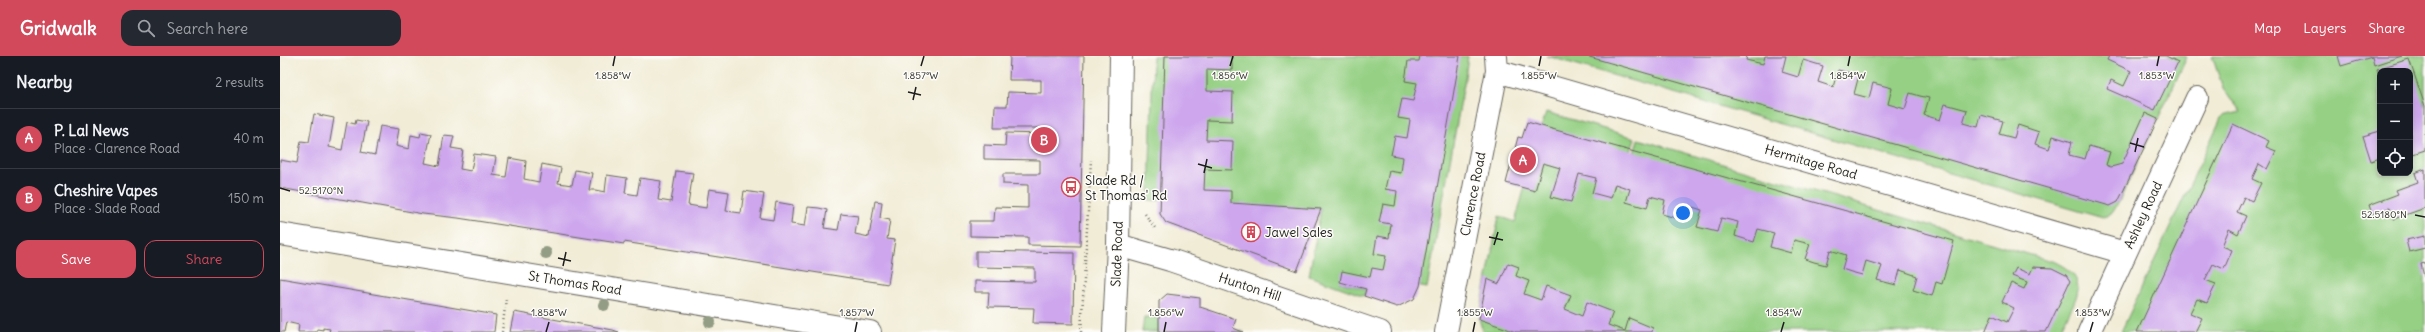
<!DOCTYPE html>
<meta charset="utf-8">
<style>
:root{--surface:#171b24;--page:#242831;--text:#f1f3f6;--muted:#9ea1a6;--line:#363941;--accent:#d1495b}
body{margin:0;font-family:Delius,sans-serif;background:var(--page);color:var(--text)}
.controls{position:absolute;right:12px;top:12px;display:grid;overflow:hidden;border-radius:8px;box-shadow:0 2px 6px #0003}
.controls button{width:36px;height:36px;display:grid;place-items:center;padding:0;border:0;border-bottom:1px solid var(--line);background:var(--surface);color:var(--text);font:20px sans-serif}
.you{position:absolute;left:1403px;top:157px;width:14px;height:14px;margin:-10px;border:3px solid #fff;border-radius:50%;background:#1a73e8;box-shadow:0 0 0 6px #1a73e833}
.badge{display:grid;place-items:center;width:26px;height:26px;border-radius:50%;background:var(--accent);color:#fff;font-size:13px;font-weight:700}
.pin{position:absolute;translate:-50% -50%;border:2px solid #fff;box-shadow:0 1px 4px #0006}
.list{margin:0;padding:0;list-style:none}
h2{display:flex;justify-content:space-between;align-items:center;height:52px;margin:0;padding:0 16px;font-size:17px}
h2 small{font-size:13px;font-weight:400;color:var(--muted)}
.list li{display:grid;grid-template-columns:26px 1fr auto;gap:12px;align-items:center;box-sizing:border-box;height:60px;padding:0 16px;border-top:1px solid var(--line)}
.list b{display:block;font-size:15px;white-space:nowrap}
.list p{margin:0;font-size:13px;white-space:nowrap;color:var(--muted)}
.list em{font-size:13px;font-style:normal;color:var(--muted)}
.actions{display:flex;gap:8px;padding:12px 16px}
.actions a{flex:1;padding:9px 0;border:1px solid var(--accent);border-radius:12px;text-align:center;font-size:14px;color:var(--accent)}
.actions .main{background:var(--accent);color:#fff}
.icon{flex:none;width:22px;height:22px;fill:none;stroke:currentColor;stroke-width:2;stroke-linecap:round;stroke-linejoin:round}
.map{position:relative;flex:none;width:2145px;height:276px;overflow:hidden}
header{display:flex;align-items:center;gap:24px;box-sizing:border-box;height:56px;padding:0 20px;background:var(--accent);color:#fff}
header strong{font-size:19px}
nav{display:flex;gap:22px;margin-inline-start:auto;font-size:14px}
.search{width:280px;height:36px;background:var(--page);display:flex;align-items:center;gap:10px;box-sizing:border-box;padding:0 14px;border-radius:12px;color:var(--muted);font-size:15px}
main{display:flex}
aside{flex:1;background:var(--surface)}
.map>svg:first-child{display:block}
.green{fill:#95d084;stroke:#587650;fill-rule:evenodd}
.building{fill:#cda6ed}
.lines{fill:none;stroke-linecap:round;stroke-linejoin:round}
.minor-casing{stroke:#67655d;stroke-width:24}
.path{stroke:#67655d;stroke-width:2.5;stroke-dasharray:1 3;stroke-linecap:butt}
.minor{stroke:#fff;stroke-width:22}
.tree{fill:#939c84}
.ticks{fill:none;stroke:#1c1c1c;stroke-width:1.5}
.labels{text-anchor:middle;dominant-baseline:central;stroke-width:3;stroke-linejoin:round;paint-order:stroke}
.street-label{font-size:13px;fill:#1c1c1c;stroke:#fdfcf7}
.poi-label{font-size:13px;fill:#1c1c1c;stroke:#fdfcf7;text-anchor:start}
.ticks-label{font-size:10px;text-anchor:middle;fill:#1c1c1c;stroke:#fdfcf7;stroke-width:3;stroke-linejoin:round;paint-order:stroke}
</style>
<header>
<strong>Gridwalk</strong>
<div class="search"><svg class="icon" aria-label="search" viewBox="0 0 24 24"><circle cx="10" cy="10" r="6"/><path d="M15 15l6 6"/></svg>Search here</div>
<nav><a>Map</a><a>Layers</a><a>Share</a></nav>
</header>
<main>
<aside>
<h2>Nearby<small>2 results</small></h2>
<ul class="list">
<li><span class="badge">A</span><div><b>P. Lal News</b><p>Place · Clarence Road</p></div><em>40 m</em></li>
<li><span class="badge">B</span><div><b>Cheshire Vapes</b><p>Place · Slade Road</p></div><em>150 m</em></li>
</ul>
<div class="actions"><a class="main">Save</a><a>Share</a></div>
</aside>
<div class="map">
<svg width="2145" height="276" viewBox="0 0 2145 276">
<rect width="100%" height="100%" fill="#fdfcf7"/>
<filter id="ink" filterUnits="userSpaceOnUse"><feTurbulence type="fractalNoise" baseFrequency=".025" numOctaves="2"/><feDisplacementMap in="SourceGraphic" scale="8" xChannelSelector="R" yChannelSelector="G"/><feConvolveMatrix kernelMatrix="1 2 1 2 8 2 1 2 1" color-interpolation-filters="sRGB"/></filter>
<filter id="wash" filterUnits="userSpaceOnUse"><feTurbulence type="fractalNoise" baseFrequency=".012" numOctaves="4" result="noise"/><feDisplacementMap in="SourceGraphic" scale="16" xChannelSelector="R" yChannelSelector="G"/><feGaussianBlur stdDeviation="0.9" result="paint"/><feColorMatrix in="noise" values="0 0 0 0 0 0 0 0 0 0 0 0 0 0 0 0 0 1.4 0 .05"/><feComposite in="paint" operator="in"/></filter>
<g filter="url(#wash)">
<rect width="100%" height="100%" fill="#f1ecd6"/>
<!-- green -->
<path class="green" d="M873 0H1188L1185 22 1147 232 1090 221 1060 226 1086 233 1084 240 1029 220 1041 153 869 144Z
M1267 0H1906L1907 1 1839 146 1833 156 1823 162Z
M1932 0H2145V276H1841L1942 60 1961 56 1943 32ZM2100 15H2130V117H2100Z
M1266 56 1355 82 1341 130 1342 134 1345 131 1358 83 1775 206C1815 225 1793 246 1779 276H1203L1199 263 1219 160 1235 166Z
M864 261 919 264 964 276H862Z"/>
<g id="blocks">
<!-- building -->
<path class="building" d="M730 0H804L800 190 748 189V181L690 180V165H714L715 151 748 152V129L723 128V118H760V104L704 103V89L725 90 726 77 762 78V72H714L715 50H727L728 36 761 37V24H729Z
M885 0H952V14L927 13V35L953 36 952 65 927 64 926 84 953 85 952 114 925 113 924 134 951 135V147L1041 153 1017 215 886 167 880 158Z
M1140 0H1180L1140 230 1134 243 1117 251 1084 240 1086 233 1060 226 1062 215 1090 221 1092 212 1103 214 1106 200 1094 198 1097 180 1109 182 1111 168 1099 166 1103 148 1115 150 1117 135 1105 133 1109 115 1121 117 1123 101 1111 99 1115 80 1127 82 1130 64 1118 62 1122 43 1133 45 1137 27 1125 25 1128 5H1139Z
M1306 0H1467L1466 4 1483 8 1485 0H1506L1502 16 1518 21 1523 4 1543 10 1538 26 1553 31 1558 14 1579 19 1574 38 1589 42 1593 27 1612 32 1608 48 1625 53 1630 37 1640 40 1649 42 1644 59 1660 64 1665 48 1687 54 1683 67 1690 69 1698 71 1701 59 1723 65 1719 78 1734 82 1738 69 1759 76 1755 88 1769 93 1773 80 1792 86 1789 99 1805 103 1809 90 1830 96 1826 109 1831 111 1842 108 1865 57 1878 63 1838 146 1830 150Z
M1829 0H1886L1898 6 1875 54 1827 33 1831 24 1844 30 1851 15 1827 4Z
M2058 0H2122L2094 9 2092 1 2061 10Z
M2129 3 2145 50V94L2130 99V15H2100V20L2097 13Z
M34 58 54 62 49 91 62 94 67 66 75 68 76 64 87 66 81 96 95 99 100 70 119 73 116 90 129 93 131 79 140 81 141 76 151 78 145 107 159 110 164 79 174 80 171 92 183 94 180 113 191 115 194 98 216 101 213 119 226 121 229 102 246 105 244 123 259 126 262 108 281 112 278 127 292 129 295 114 312 117 309 134H315L325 136 327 119 347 122 345 137 357 139 360 122 381 125 378 144 391 146 396 115 413 117 408 149 426 152 429 133 449 136 446 155 461 157 464 135 484 138 480 162 493 164 496 146 513 149 511 168 525 170 528 151 539 152 547 154 544 172 558 174 561 158 578 160 575 178 589 181 595 145 602 146 600 162 610 164 607 183 615 184 608 228 344 186V188L178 162 143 158 0 132V104L17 107 21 85 29 86Z
M1247 66 1674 185 1662 228 1656 226 1652 240 1633 234 1637 220 1620 214 1616 229 1597 224 1602 210 1586 205 1582 219 1571 216 1562 213 1566 199 1550 194 1546 209 1534 206 1525 203 1530 188 1514 184 1511 197 1490 191 1494 177 1478 173 1474 186 1455 180 1458 166 1441 162 1437 176 1417 171 1422 154 1406 149 1402 164 1382 158 1385 144 1370 140 1367 152 1346 146 1350 133 1335 128 1331 142 1312 137 1316 122 1299 118 1291 146 1271 141 1280 112 1263 107 1255 135 1226 127 1238 81 1242 82Z
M1953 68 1989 85 1986 91 1996 95 1987 113 1979 108 1972 123 1981 127 1972 145 1964 141 1957 156 1966 160 1958 178 1949 173 1942 190 1952 194 1944 213 1933 208 1925 224 1936 228 1927 247 1917 243 1910 257 1922 262 1915 276H1857Z
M2100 75V102L2091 105 2083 80Z
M2145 113V152L2114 163 2109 152 2092 158 2089 149 2118 138 2116 134 2138 126 2135 117Z
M2145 180V192L2129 196 2126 184Z
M696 195 794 197 793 268 753 267 754 252 708 251 709 236H695V225L755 226V212L696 211Z
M1228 207 1239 211 1236 220 1249 225 1244 238 1261 244 1266 230 1291 239 1285 253 1302 260 1307 246 1333 256 1328 269 1345 275 1349 262 1373 272 1372 276H1236L1199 263 1207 223 1219 228Z
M2145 207V221H2144L2141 208Z
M1753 211 1772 212 1786 219 1790 225 1766 276H1705L1712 259 1727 266 1734 252 1722 246 1731 227 1744 233 1747 226 1732 220 1736 212 1750 218Z
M0 222 216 259 214 276H49L50 273 43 272V274L37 273 36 276H18L19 269 6 266 4 276H0Z
M887 238 920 242V251L956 263 953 272 963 276H879V245Z
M234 256 333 274 339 276H230Z"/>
</g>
</g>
<g filter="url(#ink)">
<use href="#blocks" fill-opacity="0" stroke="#67655d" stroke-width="1"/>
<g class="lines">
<defs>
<path id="minor" d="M1217 15 1845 197
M0 178 590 276
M838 189 890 204 1100 276
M834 276 838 189 841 0
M1166 276 1217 15 1216 1
M1809 276 1917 42"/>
</defs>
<!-- minor casing -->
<use href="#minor" class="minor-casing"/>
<!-- path -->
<path class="path" d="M865 158 875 172
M222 276 226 243
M801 276 811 104"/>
<!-- minor -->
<use href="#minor" class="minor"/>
</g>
<!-- trees -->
<g class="tree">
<circle cx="266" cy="197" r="6"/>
<circle cx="324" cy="249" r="6"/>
<circle cx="430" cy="266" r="6"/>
</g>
</g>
<!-- ticks -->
<path class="ticks" d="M333 10 335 0M641 10 644 0M950 10 953 0M1259 10 1261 0M1568 10 1570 0M1877 10 1879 0M628 36 641 39M633 44 636 31M1850 87 1864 91M1855 96 1858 82M918 108 932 112M924 117 927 103M0 132 10 135M2135 159 2145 161M1209 181 1223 184M1214 189 1218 176M278 202 291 205M283 210 286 196M266 276 269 266M575 276 577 266M884 276 886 266M1193 276 1195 266M1501 276 1504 266M1810 276 1813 266"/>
<!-- icons -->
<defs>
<symbol id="bus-ring" viewBox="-11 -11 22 22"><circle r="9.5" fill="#fdfcf7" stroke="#d1495b" stroke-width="1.5"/><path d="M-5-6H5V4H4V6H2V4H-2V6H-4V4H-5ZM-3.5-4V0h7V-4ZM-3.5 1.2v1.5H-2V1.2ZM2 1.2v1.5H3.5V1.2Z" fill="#d1495b"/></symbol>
<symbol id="building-ring" viewBox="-11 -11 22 22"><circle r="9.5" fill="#fdfcf7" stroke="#d1495b" stroke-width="1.5"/><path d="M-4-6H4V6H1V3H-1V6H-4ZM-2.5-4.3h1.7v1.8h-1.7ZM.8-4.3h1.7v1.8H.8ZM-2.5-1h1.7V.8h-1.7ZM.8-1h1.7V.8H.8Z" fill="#d1495b"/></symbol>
</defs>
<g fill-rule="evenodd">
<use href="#bus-ring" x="780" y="120" width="22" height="22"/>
<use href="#building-ring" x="960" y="165" width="22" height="22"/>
</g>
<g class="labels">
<!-- street labels -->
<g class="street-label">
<text transform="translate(1531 106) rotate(16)">Hermitage Road</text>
<text transform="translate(1193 138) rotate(-79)">Clarence Road</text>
<text transform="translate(1863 159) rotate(-65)">Ashley Road</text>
<text transform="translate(837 198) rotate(-88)">Slade Road</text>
<text transform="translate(295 227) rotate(9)">St Thomas Road</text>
<text transform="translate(970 231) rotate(18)">Hunton Hill</text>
</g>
<!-- poi labels -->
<g class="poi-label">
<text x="805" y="124">Slade Rd /<tspan x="805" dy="15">St Thomas' Rd</tspan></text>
<text x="985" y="176">Jawel Sales</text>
</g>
</g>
<g class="ticks-label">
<text x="333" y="23">1.858°W</text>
<text x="641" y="23">1.857°W</text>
<text x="950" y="23">1.856°W</text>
<text x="1877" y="23">1.853°W</text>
<text x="1259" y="23">1.855°W</text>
<text x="1568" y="23">1.854°W</text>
<text x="41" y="138">52.5170°N</text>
<text x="2104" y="162">52.5180°N</text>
<text x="269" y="260">1.858°W</text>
<text x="577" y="260">1.857°W</text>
<text x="886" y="260">1.856°W</text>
<text x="1195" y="260">1.855°W</text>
<text x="1504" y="260">1.854°W</text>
<text x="1813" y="260">1.853°W</text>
</g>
</svg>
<div class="controls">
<button>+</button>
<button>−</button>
<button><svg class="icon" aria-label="locate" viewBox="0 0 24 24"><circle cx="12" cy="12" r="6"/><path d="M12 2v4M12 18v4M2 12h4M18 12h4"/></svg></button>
</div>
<div class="you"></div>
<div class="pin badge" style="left:1243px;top:104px">A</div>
<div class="pin badge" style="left:764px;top:84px">B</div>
</div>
</main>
